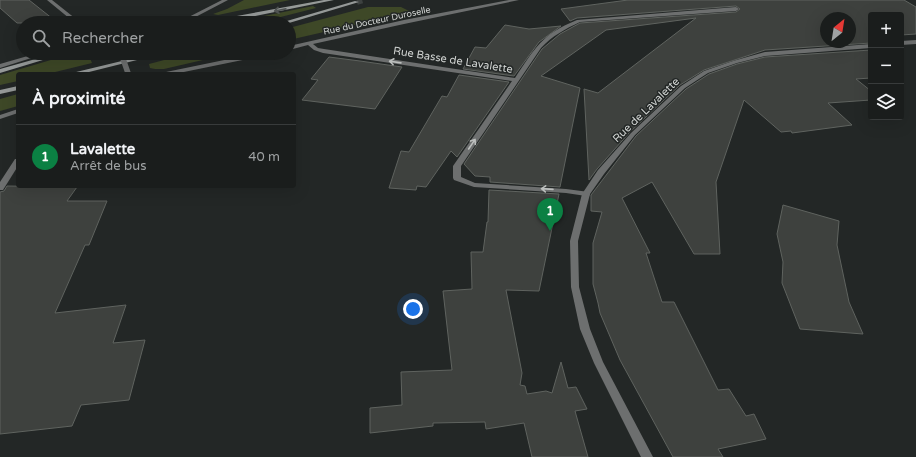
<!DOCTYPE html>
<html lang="fr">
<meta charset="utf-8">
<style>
:root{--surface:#1a1d1c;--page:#232625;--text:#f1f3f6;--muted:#9fa2a3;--line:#383b3b;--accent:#0b8043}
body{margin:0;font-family:"Varela Round",sans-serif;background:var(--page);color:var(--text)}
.controls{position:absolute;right:12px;top:12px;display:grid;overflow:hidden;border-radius:4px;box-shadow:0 4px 16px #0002}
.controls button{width:36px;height:36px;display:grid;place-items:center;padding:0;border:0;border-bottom:1px solid var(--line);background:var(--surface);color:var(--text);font:20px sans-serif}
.compass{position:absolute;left:820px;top:12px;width:36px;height:36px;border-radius:50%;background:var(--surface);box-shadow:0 4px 16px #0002;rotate:30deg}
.you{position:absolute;left:413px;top:309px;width:14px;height:14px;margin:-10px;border:3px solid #fff;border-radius:50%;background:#1a73e8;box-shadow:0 0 0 6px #1a73e833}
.badge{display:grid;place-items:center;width:26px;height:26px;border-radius:50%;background:var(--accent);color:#fff;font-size:13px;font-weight:700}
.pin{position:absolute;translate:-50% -33px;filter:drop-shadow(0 1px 2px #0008)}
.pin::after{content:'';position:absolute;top:21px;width:14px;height:12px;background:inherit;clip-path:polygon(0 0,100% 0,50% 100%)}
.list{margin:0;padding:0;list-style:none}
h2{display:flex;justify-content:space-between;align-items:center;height:52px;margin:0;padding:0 16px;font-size:17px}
h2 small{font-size:13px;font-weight:400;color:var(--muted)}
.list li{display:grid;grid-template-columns:26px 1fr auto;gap:12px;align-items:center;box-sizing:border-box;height:64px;padding:0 16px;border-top:1px solid var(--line)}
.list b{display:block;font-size:15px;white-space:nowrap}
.list p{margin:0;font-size:13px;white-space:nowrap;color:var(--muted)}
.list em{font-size:13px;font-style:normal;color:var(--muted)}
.icon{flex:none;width:22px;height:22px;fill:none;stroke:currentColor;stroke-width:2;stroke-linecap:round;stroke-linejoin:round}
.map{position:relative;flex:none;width:916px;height:457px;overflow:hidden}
.search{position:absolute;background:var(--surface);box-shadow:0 4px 16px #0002;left:16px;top:16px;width:280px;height:44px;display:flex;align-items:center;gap:10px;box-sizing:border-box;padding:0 14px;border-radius:22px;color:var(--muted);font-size:15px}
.panel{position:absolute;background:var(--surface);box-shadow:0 4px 16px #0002;left:16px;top:72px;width:280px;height:116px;border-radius:4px}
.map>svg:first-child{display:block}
.green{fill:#3e4827}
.building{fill:#3e413e;stroke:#5f635f;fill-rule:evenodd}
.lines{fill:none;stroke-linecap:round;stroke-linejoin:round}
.secondary-tunnel{stroke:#3d4140;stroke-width:5.5;stroke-dasharray:5.5 3;stroke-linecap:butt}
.service{fill:#6d6f6f;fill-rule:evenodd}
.minor{fill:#6d6f6f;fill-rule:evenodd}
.tertiary{fill:#6d6f6f;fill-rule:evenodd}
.secondary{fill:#959998;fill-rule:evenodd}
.minor-bridge{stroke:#6d6f6f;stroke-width:5.5}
.oneway{stroke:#515554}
.oneway2{stroke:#bcbfbd}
.labels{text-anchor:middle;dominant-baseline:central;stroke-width:3;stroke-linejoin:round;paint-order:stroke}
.far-street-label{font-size:9px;fill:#d0d3d1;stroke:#232726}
.street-label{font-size:11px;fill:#d0d3d1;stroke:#232726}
</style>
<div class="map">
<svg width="916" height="457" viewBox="0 0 916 457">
<rect width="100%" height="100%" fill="#232726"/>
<!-- green -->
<path class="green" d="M244 0H290L218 15 213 14 227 9Z
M313 6 316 8 257 23H230Z
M368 7H401L411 12 289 40V28Z
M191 53H233L164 69H155L150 68 149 64Z
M76 55 89 56 92 63 47 74H18V81L0 85V75L61 57Z
M18 94V106L0 111V99Z"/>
<!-- building -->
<path class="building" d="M0 0H29L58 23H17L0 8Z
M628 0H904L916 7V34L901 35V15H871V43L765 50 704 70 680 85 630 132 597 169 589 180 584 89 598 93 696 18 606 30 541 76 580 88 560 187 490 182V177L475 176 464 164 542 49 560 34 580 23 736 12 740 9 736 6 577 18 570 21 561 9ZM826 18H850V42H826Z
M505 25 529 29 561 26 539 42 514 76 463 69 475 47 486 48Z
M871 50V78L856 79 871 91V100L828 103 852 125 792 133 791 131 781 132 744 100 716 182 720 254H694L652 182 622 198 650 253H646L662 302H674L718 390 729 389 746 416 754 414 766 439 718 449 723 457H673L620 360 600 313 598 303 593 284V243L602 212 591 211V195L636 136 686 89 709 74 737 64 765 57Z
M329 57 360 61 402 67 375 109 302 100 318 80 311 79Z
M459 75 509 82 457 157 451 151 426 187 417 186 416 190 389 188 401 151 409 152 442 96 447 97Z
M7 186 77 187 67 201H107L89 245H85L55 313 126 305 113 343 145 340 129 400 81 405 72 426 0 434V192L4 191Z
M489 190 559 194 539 291 506 290 522 373 520 385 525 386 527 394 546 391 552 393 561 362 568 388 576 387 587 409 575 411 588 457H532L524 423 486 429 485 422 433 423V426L370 433V408L402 405 401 372 452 370 443 291 472 289 471 252H483L487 222H488Z
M783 205 839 221 837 245 849 302 863 334 800 329 782 283 783 262 777 234Z"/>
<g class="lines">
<!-- secondary-tunnel -->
<path class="secondary-tunnel" d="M357 2 364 0"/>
<!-- service -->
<path class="service" d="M38 53H47L0 68V64Z"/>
<!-- minor -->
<path class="minor" d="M47 0H52L81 23H75Z
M222 0H228L184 23H177Z
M509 0H519L404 24 313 44 318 48 324 49 515 78C535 48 542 34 577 20L736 7 739 9 736 11 580 22C565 29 552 36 541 48L461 166V177L475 183 566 189 589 192 590 194 589 196H586L566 193 474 187 454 180 453 178V166L512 81 323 53 314 50 308 45 289 50V46L404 20Z
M259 53H270L267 55 174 74H163L166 72Z
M18 109V113L0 119V115Z
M15 159H18V166L3 190H0V182Z"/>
<!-- tertiary -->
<path class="tertiary" d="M916 40V44L901 45V41Z
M871 44V48L765 56 737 63 708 73 685 88 635 135 604 174 590 194 578 241 579 287 590 329 603 362 653 457H641L594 363 580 329 571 287 570 241 582 194 598 170 631 133 681 86 704 71 733 61 765 52Z"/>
<!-- secondary -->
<path class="secondary" d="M324 0H334L226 22 194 23 184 20 187 18H226Z
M355 1 359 2 289 23H280Z
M57 53H66L0 73V69Z
M155 53H165L81 74H71L72 73Z
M18 86V90L0 94V90Z"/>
<!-- minor-bridge -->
<path class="minor-bridge" d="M121 53 128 73"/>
</g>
<!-- one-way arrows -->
<defs><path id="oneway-shaft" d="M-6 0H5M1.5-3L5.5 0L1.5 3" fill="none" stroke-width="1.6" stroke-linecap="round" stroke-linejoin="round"/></defs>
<use class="oneway" href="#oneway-shaft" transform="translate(280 10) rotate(169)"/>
<g class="oneway2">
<use href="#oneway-shaft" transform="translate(395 62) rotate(-172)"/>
<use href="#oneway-shaft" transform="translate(472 144) rotate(-56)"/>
<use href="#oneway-shaft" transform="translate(547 189) rotate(-176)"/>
</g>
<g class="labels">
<!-- far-street labels -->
<g class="far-street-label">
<text transform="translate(377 21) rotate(-12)">Rue du Docteur Duroselle</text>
</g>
<!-- street labels -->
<g class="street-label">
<text transform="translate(453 60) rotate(9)">Rue Basse de Lavalette</text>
<text transform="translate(646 110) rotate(-44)">Rue de Lavalette</text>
</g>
</g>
</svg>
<div class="controls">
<button>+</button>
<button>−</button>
<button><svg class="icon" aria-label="layers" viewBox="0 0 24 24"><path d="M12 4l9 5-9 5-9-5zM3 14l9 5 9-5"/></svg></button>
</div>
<svg class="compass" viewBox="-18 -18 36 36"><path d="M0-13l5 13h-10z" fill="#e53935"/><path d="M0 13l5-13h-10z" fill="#9fa2a3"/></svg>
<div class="you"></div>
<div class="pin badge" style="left:550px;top:231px">1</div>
<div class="search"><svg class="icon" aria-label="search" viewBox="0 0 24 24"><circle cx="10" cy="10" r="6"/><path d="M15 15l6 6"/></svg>Rechercher</div>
<section class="panel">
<h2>À proximité<small></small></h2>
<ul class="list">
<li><span class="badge">1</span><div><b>Lavalette</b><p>Arrêt de bus</p></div><em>40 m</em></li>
</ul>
</section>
</div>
